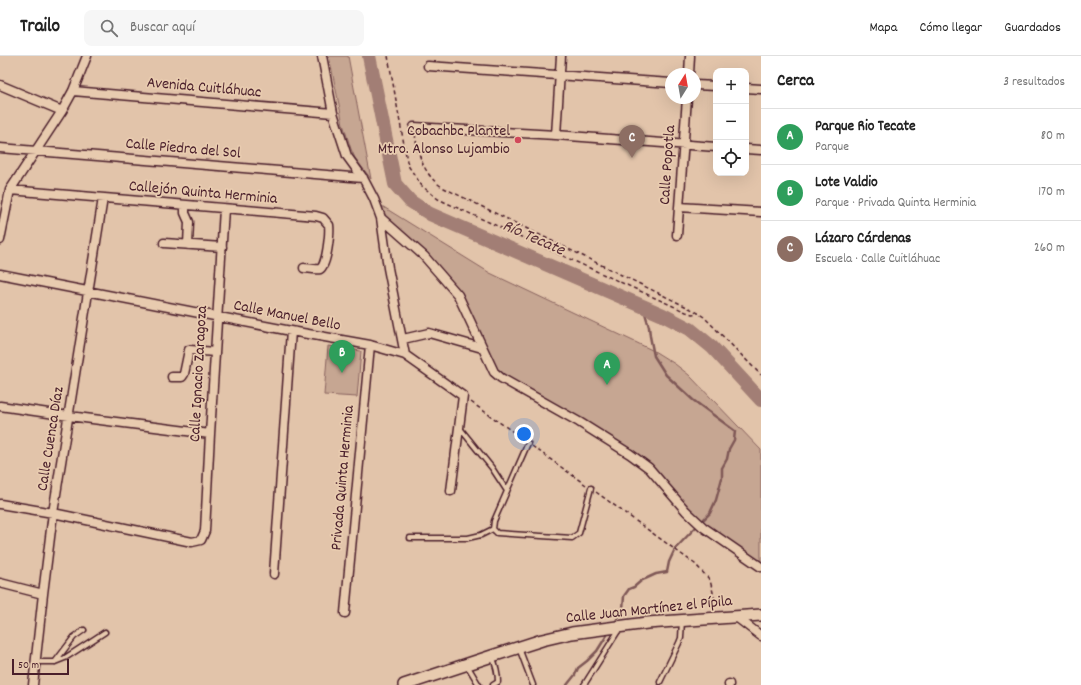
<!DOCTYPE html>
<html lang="es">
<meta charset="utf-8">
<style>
:root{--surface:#fff;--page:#f6f6f6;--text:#222;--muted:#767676;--line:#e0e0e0;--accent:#111827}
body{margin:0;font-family:Dekko,sans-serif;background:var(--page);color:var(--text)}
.controls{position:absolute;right:12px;top:12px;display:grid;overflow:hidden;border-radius:8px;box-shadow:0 4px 16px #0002}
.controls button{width:36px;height:36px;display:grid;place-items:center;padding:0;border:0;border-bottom:1px solid var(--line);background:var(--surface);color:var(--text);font:20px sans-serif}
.compass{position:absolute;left:665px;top:12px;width:36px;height:36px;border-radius:50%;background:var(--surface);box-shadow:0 4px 16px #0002;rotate:11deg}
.scale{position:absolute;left:12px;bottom:10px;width:57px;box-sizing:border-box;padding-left:4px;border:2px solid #4a1f2b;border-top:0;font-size:11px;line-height:14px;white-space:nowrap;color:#4a1f2b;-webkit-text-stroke:3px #e8cbaf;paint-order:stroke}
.you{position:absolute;left:524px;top:378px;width:14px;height:14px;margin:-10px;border:3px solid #fff;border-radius:50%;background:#1a73e8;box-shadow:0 0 0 6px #1a73e833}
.badge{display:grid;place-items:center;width:26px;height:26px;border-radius:50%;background:var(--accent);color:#fff;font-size:13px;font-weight:700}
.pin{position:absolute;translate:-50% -33px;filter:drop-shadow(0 1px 2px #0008)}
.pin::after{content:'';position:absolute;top:21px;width:14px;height:12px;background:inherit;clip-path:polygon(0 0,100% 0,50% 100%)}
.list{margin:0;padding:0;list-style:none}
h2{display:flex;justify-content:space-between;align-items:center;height:52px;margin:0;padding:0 16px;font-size:17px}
h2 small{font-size:13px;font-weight:400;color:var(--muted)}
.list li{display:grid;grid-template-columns:26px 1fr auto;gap:12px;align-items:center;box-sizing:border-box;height:56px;padding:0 16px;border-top:1px solid var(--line)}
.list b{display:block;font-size:15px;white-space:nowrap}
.list p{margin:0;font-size:13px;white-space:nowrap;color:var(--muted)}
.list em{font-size:13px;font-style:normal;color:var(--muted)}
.icon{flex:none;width:22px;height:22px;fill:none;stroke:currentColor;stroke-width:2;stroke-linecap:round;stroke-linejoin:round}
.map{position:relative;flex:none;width:761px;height:629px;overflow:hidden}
header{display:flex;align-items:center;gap:24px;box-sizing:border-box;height:56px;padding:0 20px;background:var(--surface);border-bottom:1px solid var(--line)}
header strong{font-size:19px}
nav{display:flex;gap:22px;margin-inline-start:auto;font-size:14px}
.search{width:280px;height:36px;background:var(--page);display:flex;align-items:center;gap:10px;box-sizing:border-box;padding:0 14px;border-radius:8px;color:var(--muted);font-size:15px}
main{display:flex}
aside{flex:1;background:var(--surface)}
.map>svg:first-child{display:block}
.green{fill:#c6a692;stroke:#88625e}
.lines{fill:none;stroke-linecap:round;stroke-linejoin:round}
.stream{stroke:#7f5857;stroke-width:2.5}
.river{stroke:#a27e74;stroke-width:14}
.service-casing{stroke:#4a1f2b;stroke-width:7}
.minor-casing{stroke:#4a1f2b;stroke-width:11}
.secondary-casing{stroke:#4a1f2b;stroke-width:14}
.path{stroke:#4a1f2b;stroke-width:1.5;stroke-dasharray:4 3;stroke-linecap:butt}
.service{stroke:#e8cbaf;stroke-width:4}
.minor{stroke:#e8cbaf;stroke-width:8}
.secondary{stroke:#e8cbaf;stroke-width:11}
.poi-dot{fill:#d1495b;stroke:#e8cbaf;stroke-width:1.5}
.labels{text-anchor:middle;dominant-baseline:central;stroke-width:3.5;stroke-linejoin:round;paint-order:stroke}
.street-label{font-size:16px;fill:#4a1f2b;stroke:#e8cbaf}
.poi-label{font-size:16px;fill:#4a1f2b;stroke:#e8cbaf;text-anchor:end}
.water-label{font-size:17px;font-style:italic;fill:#5c323a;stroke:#e8cbaf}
</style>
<header>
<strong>Trailo</strong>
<div class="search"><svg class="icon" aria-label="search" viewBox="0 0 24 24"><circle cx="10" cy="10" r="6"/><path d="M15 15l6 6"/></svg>Buscar aquí</div>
<nav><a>Mapa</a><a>Cómo llegar</a><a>Guardados</a></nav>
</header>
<main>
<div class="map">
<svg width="761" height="629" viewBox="0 0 761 629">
<rect width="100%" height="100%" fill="#e2c4aa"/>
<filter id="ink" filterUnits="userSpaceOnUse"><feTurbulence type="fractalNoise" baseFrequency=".025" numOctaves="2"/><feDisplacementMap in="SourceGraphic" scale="8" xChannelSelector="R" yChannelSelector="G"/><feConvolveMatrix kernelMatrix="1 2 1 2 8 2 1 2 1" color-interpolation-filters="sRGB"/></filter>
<g filter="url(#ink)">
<!-- green -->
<path class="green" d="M329 0H348L371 123 355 102 351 93 343 68Z
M377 147 490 217 654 295 675 308 689 319 761 394V513L713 483 655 421 628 397 493 313 468 254 393 171Z
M328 290 361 295 357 341 324 339Z"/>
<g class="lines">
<!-- stream -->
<path class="stream" d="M641 250 645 257 649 271 650 280 654 300 666 319 693 344 735 375 734 384 729 393 727 403 722 412V422L716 444 710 457 704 463
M616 565 623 553 624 540 629 533 634 531 641 525 645 523 656 518 667 516 669 506 675 493 695 472
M567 629 575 619 578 612 587 605 597 595 607 579"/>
<!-- river -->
<path class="river" d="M369 0 395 128 410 145 430 158 663 259 690 273 712 291 761 344"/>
<defs>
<path id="service" d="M459 371 492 412 507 435
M528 387 494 465 493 473 497 477 572 482 579 477 591 432
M410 482H468L481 479 493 473
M519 592 533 629
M492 600C496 609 498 617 498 626L493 629
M36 606H55L65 602 105 576
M55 606 74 581 84 574
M467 609 479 629
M660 626 679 587 681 582 682 564
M584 629 620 572"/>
<path id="minor" d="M322 0 333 57 347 100 363 122 374 143 381 162 388 212 405 299
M428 10 671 27
M689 18 690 0
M0 29 62 55
M695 29 716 30
M746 32 761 33
M73 35 333 57
M414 71 556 79 716 91
M556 79 561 0
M0 92 363 122
M746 93 761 94
M10 134 316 160 323 162 329 169C330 177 327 209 320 213 315 214 308 212 304 212
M185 150V157L189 166 188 189
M679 151 761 156
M381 162 424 200 458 239 494 316 501 322 579 366 630 398 649 412 686 455 703 471 761 511
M677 179 687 42
M0 184 10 134 62 55 73 35 87 0
M164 187 222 191
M0 218 291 275 370 289 405 299 463 340 451 435
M403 283 429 277 482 292
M172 321H182L184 318 189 294H190L215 296
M0 350 69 360 210 378
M0 448 53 457 192 486 201 484 205 475 210 378 224 153
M274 518 291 275
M0 527 43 538
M345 557 370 289
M735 560 761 580
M729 628V629
M33 629 43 538 53 457 103 142"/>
<path id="secondary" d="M404 629 492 600 542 584 572 577 647 567 761 559"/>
</defs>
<!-- service casing -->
<use href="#service" class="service-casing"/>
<!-- minor casing -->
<use href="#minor" class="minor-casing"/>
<!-- secondary casing -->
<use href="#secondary" class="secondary-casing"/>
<!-- path -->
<path class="path" d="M388 0 407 105 409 111 422 130 438 143 686 256 692 258 699 257
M415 78C418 99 424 119 442 131L695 255 704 261 761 319
M471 346 523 383
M532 390 586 429
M596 436 695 508 710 524 717 553"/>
<!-- service -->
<use href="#service" class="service"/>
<!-- minor -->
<use href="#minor" class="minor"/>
<!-- secondary -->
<use href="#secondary" class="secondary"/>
</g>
</g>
<!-- markers -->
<circle class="poi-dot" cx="518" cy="84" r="4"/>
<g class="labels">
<!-- street labels -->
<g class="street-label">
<text transform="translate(204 32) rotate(5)">Avenida Cuitláhuac</text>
<text transform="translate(183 93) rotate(5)">Calle Piedra del Sol</text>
<text transform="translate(668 109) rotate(-86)">Calle Popotla</text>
<text transform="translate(203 137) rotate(5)">Callejón Quinta Herminia</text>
<text transform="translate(287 260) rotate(11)">Calle Manuel Bello</text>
<text transform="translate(199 318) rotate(-87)">Calle Ignacio Zaragoza</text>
<text transform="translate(51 383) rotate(-81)">Calle Cuenca Díaz</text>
<text transform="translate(343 422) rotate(-85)">Privada Quinta Herminia</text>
<text transform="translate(649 554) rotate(-6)">Calle Juan Martínez el Pípila</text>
</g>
<!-- poi labels -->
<g class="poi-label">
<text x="510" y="75">Cobachbc Plantel<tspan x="510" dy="18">Mtro. Alonso Lujambio</tspan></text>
</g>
<!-- water labels -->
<g class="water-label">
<text transform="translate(533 183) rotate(24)">Río Tecate</text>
</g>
</g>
</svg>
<div class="controls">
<button>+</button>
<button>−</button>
<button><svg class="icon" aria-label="locate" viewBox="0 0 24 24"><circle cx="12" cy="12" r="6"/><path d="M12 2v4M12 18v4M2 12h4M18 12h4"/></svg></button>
</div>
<svg class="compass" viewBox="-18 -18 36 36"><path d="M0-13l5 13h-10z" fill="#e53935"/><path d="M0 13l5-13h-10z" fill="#767676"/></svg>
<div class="scale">50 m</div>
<div class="you"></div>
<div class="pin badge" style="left:607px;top:329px;background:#2e9e5b">A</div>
<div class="pin badge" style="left:342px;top:317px;background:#2e9e5b">B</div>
<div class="pin badge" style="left:632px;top:102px;background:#8d6e63">C</div>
</div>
<aside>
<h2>Cerca<small>3 resultados</small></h2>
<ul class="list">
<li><span class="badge" style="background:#2e9e5b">A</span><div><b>Parque Rio Tecate</b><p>Parque</p></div><em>80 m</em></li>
<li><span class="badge" style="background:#2e9e5b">B</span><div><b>Lote Valdio</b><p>Parque · Privada Quinta Herminia</p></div><em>170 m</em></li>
<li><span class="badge" style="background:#8d6e63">C</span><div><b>Lázaro Cárdenas</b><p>Escuela · Calle Cuitláhuac</p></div><em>260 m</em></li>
</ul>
</aside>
</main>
